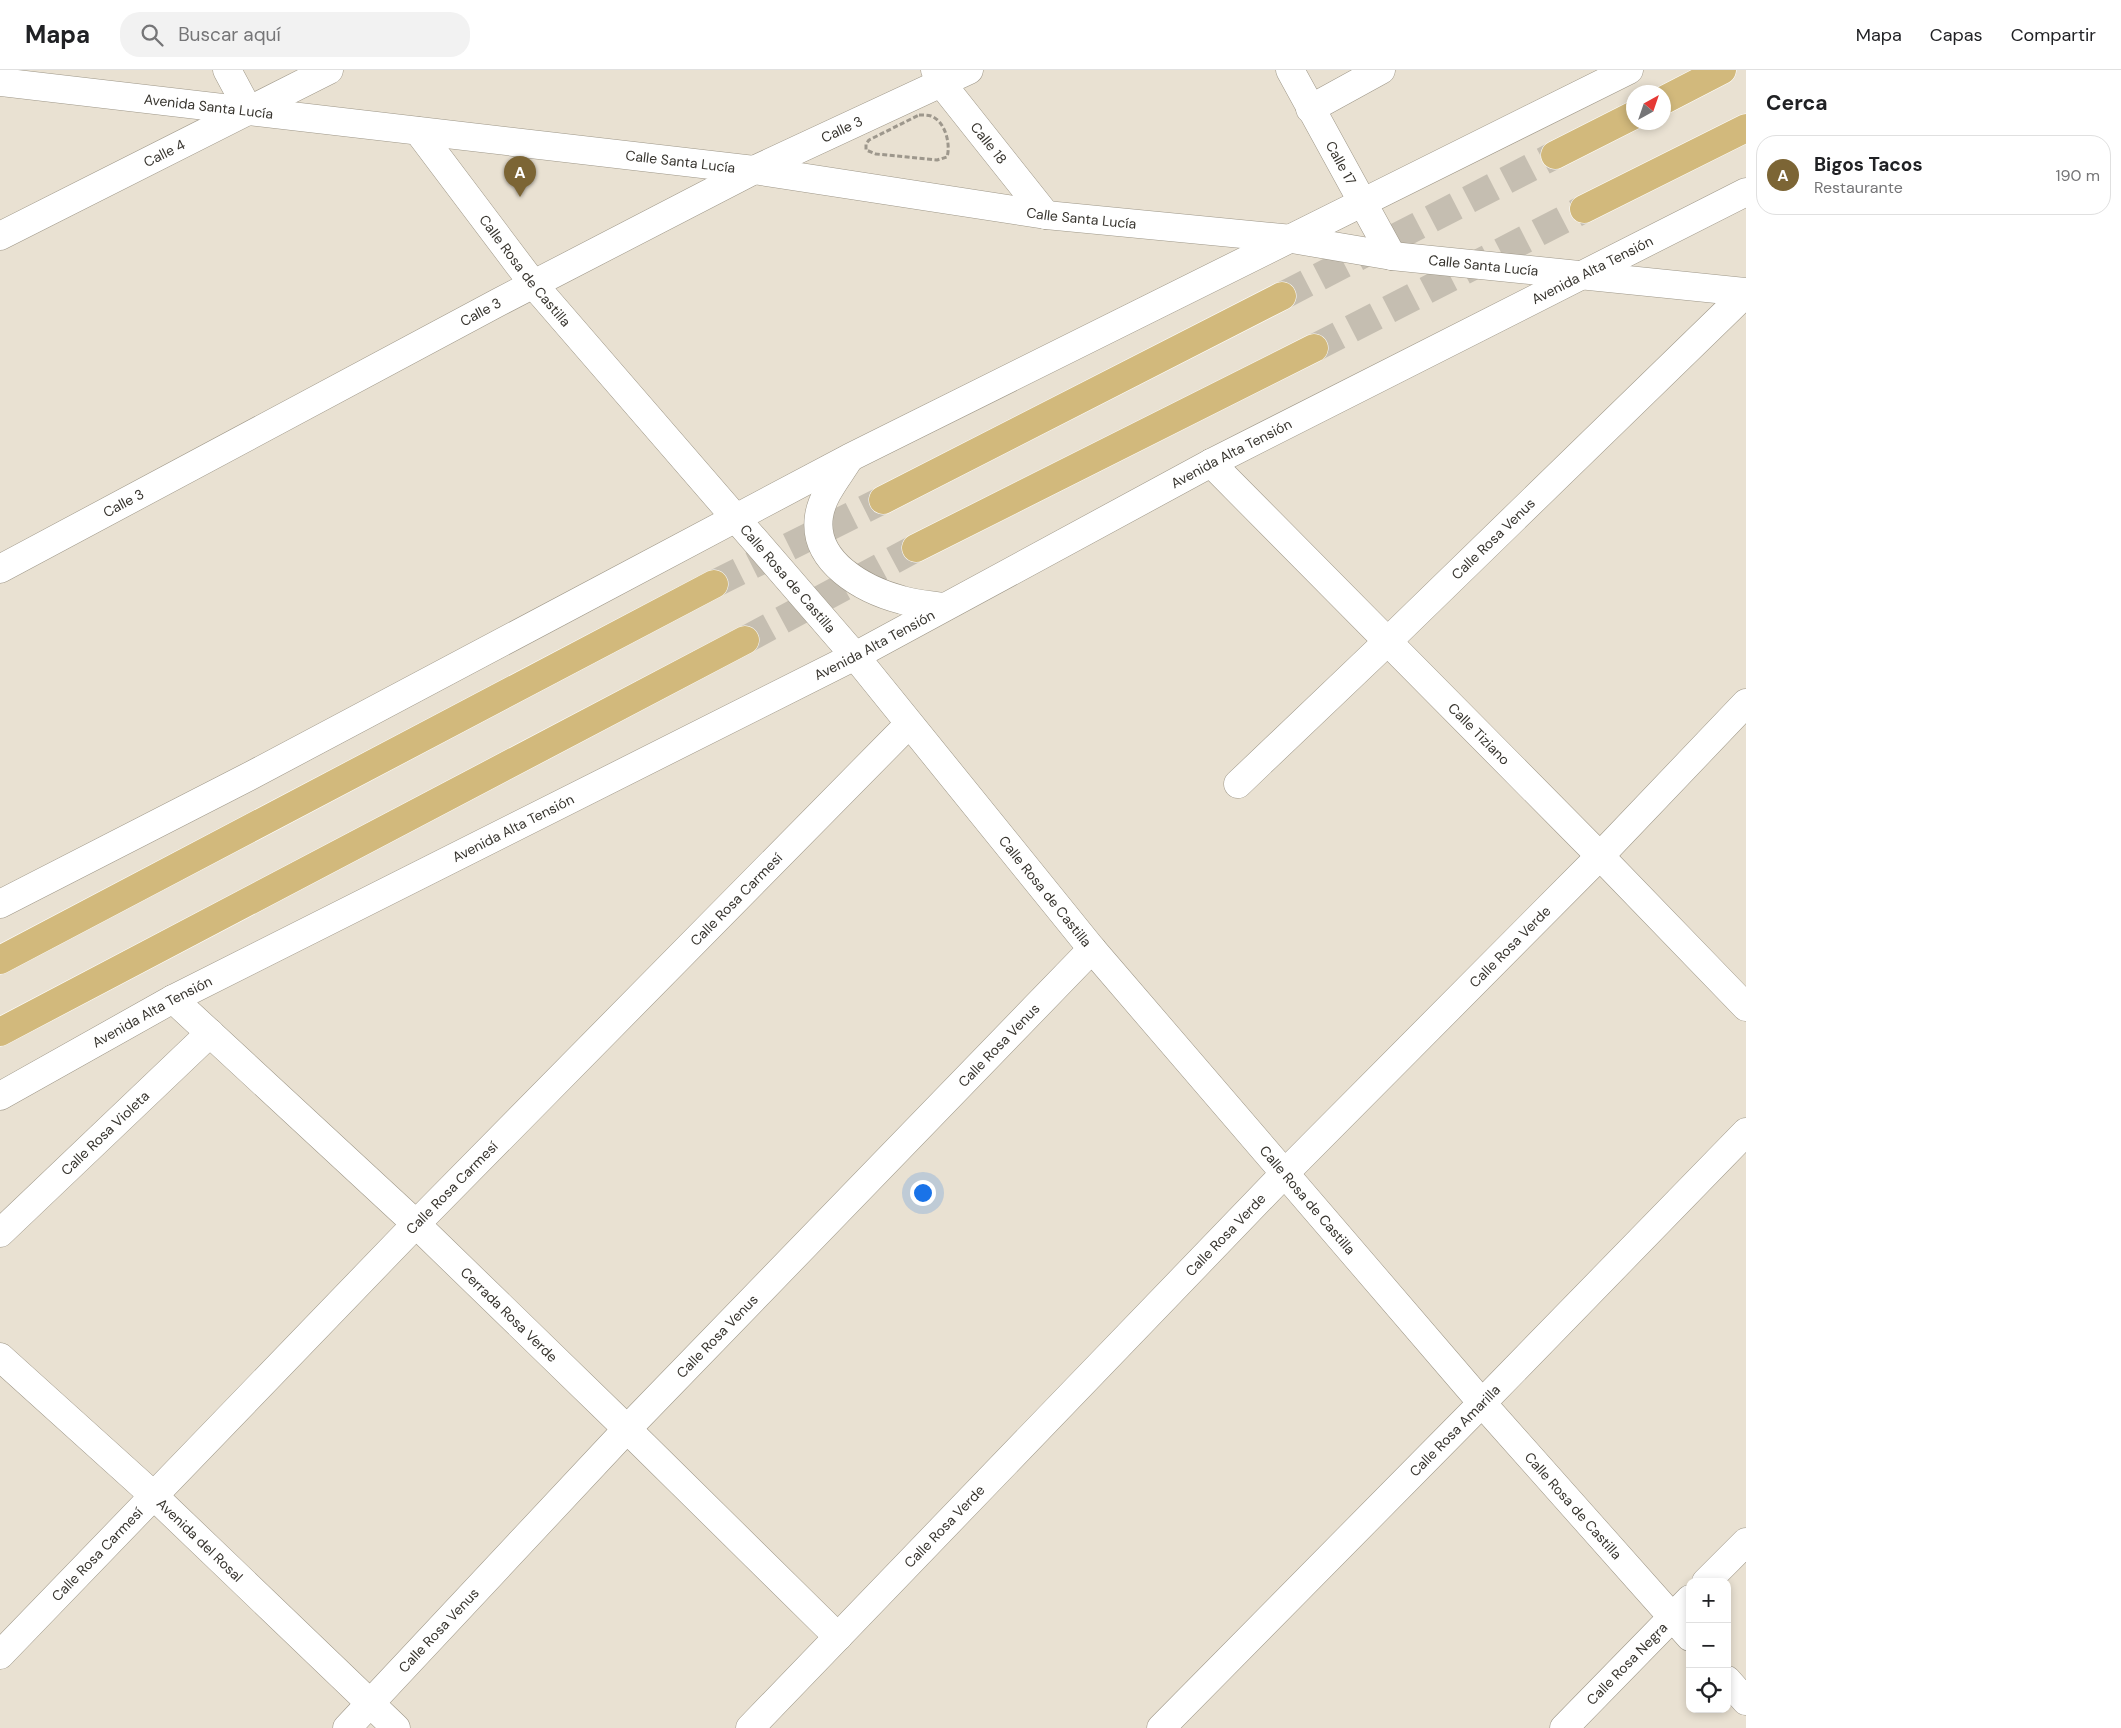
<!DOCTYPE html>
<html lang="es">
<meta charset="utf-8">
<style>
:root{--surface:#fff;--page:#f2f2f2;--text:#202124;--muted:#757577;--line:#e0e0e0;--accent:#7c6535}
body{margin:0;font-family:"DM Sans",sans-serif;background:var(--page);color:var(--text)}
.controls{position:absolute;right:15px;bottom:15px;display:grid;overflow:hidden;border-radius:10px;box-shadow:0 2px 8px #0003}
.controls button{width:45px;height:45px;display:grid;place-items:center;padding:0;border:0;border-bottom:1px solid var(--line);background:var(--surface);color:var(--text);font:25px sans-serif}
.compass{position:absolute;left:1626px;top:15px;width:45px;height:45px;border-radius:50%;background:var(--surface);box-shadow:0 2px 8px #0003;rotate:40deg}
.you{position:absolute;left:922px;top:1122px;width:18px;height:18px;margin:-12px;border:4px solid #fff;border-radius:50%;background:#1a73e8;box-shadow:0 0 0 8px #1a73e833}
.badge{display:grid;place-items:center;width:32px;height:32px;border-radius:50%;background:var(--accent);color:#fff;font-size:16px;font-weight:700}
.pin{position:absolute;translate:-50% -41px;filter:drop-shadow(0 1px 2px #0008)}
.pin::after{content:'';position:absolute;top:26px;width:18px;height:15px;background:inherit;clip-path:polygon(0 0,100% 0,50% 100%)}
.list{margin:0;padding:0;list-style:none}
h2{display:flex;justify-content:space-between;align-items:center;height:65px;margin:0;padding:0 20px;font-size:21px}
h2 small{font-size:16px;font-weight:400;color:var(--muted)}
.list li{display:grid;grid-template-columns:32px 1fr auto;gap:15px;align-items:center;box-sizing:border-box;height:80px;margin:0 10px 10px;padding:0 10px;border:1px solid var(--line);border-radius:20px}
.list b{display:block;font-size:19px;white-space:nowrap}
.list p{margin:0;font-size:16px;white-space:nowrap;color:var(--muted)}
.list em{font-size:16px;font-style:normal;color:var(--muted)}
.icon{flex:none;width:28px;height:28px;fill:none;stroke:currentColor;stroke-width:2;stroke-linecap:round;stroke-linejoin:round}
.map{position:relative;flex:none;width:1746px;height:1658px;overflow:hidden}
header{display:flex;align-items:center;gap:30px;box-sizing:border-box;height:70px;padding:0 25px;background:var(--surface);border-bottom:1px solid var(--line)}
header strong{font-size:24px}
nav{display:flex;gap:28px;margin-inline-start:auto;font-size:18px}
.search{width:350px;height:45px;background:var(--page);display:flex;align-items:center;gap:12px;box-sizing:border-box;padding:0 18px;border-radius:20px;color:var(--muted);font-size:19px}
main{display:flex}
aside{flex:1;background:var(--surface)}
.map>svg:first-child{display:block}
.lines{fill:none;stroke-linecap:round;stroke-linejoin:round}
.major-tunnel{stroke:#c5beb1;stroke-width:28;stroke-dasharray:28 14;stroke-linecap:butt}
.minor-casing{stroke:#9d9687;stroke-width:29}
.major-casing{stroke:#fff;stroke-width:29}
.path{stroke:#9d978c;stroke-width:3;stroke-dasharray:5 2.5;stroke-linecap:butt}
.minor{stroke:#fff;stroke-width:28}
.major{stroke:#d2b97c;stroke-width:28}
.labels{text-anchor:middle;dominant-baseline:central;stroke-width:4;stroke-linejoin:round;paint-order:stroke}
.street-label{font-size:14px;fill:#37342e;stroke:#e9e1d2}
</style>
<header>
<strong>Mapa</strong>
<div class="search"><svg class="icon" aria-label="search" viewBox="0 0 24 24"><circle cx="10" cy="10" r="6"/><path d="M15 15l6 6"/></svg>Buscar aquí</div>
<nav><a>Mapa</a><a>Capas</a><a>Compartir</a></nav>
</header>
<main>
<div class="map">
<svg width="1746" height="1658" viewBox="0 0 1746 1658">
<rect width="100%" height="100%" fill="#e9e1d2"/>
<g class="lines">
<!-- major-tunnel -->
<path class="major-tunnel" d="M1282 226 1555 85
M1314 278 1584 139
M714 514 883 430
M745 570 916 478"/>
<defs>
<g id="minor">
<path d="M227 0 249 41"/>
<path id="s1" d="M935 0 942 14 1046 145"/>
<path id="s2" d="M1290 0 1392 186"/>
<path id="s3" d="M0 12 754 100 1046 145 1292 169 1392 186 1746 222"/>
<path d="M1310 39 1381 0"/>
<path id="s4" d="M418 61 534 215 855 586 1092 879 1482 1333 1690 1567"/>
<path id="s5" d="M0 166 329 0"/>
<path d="M849 389C838 407 822 425 819 446 812 492 864 520 902 530 915 534 930 535 943 537"/>
<path id="s6" d="M1211 393 1600 786 1746 937"/>
<path id="s7" d="M0 499 499 232 754 100 969 0"/>
<path id="s8" d="M1238 714 1388 571 1746 223"/>
<path d="M0 834 248 707 849 388 1629 0"/>
<path id="s9" d="M173 929 416 1154 627 1359 838 1567"/>
<path id="s10" d="M0 1026 173 929 855 586 1211 393 1746 122"/>
<path id="s11" d="M0 1163 210 963"/>
<path id="s12" d="M0 1287 153 1425 396 1658"/>
<path d="M1706 1512 1746 1472"/>
<path id="s13" d="M0 1585 416 1154 909 654"/>
<path d="M1727 1610 1746 1631"/>
<path id="s14" d="M347 1658 627 1359 1092 879"/>
<path id="s15" d="M750 1658 1284 1104 1600 786 1746 633"/>
<path id="s16" d="M1161 1658 1482 1333 1746 1062"/>
<path id="s17" d="M1564 1658 1690 1529"/>
</g>
<path id="major" d="M1664 30 1722 0
M1555 85 1634 45
M1584 139 1746 58
M883 430 1282 226
M916 478 1314 278
M0 890 714 514
M0 962 745 570"/>
</defs>
<!-- minor casing -->
<use href="#minor" class="minor-casing"/>
<!-- major casing -->
<use href="#major" class="major-casing"/>
<!-- path -->
<path class="path" d="M919 45C923 45 927 45 931 46 945 51 951 74 947 87L937 90 876 84 866 80V74L869 70Z"/>
<!-- minor -->
<use href="#minor" class="minor"/>
<!-- major -->
<use href="#major" class="major"/>
</g>
<g class="labels">
<!-- street labels -->
<g class="street-label">
<text stroke="none"><textPath href="#s3" startOffset="210">Avenida Santa Lucía</textPath></text>
<text stroke="none"><textPath href="#s7" startOffset="950">Calle 3</textPath></text>
<text stroke="none"><textPath href="#s1" startOffset="91">Calle 18</textPath></text>
<text stroke="none"><textPath href="#s5" startOffset="184">Calle 4</textPath></text>
<text stroke="none"><textPath href="#s3" startOffset="685">Calle Santa Lucía</textPath></text>
<text stroke="none"><textPath href="#s2" startOffset="106">Calle 17</textPath></text>
<text stroke="none"><textPath href="#s3" startOffset="1090">Calle Santa Lucía</textPath></text>
<text stroke="none"><textPath href="#s3" startOffset="1495">Calle Santa Lucía</textPath></text>
<text stroke="none"><textPath href="#s4" startOffset="176">Calle Rosa de Castilla</textPath></text>
<text stroke="none"><textPath href="#s10" startOffset="1794">Avenida Alta Tensión</textPath></text>
<text stroke="none"><textPath href="#s7" startOffset="545">Calle 3</textPath></text>
<text stroke="none"><textPath href="#s10" startOffset="1389">Avenida Alta Tensión</textPath></text>
<text stroke="none"><textPath href="#s7" startOffset="140">Calle 3</textPath></text>
<text stroke="none"><textPath href="#s8" startOffset="354">Calle Rosa Venus</textPath></text>
<text stroke="none"><textPath href="#s4" startOffset="581">Calle Rosa de Castilla</textPath></text>
<text stroke="none"><textPath href="#s10" startOffset="984">Avenida Alta Tensión</textPath></text>
<text stroke="none"><textPath href="#s6" startOffset="381">Calle Tiziano</textPath></text>
<text stroke="none"><textPath href="#s10" startOffset="579">Avenida Alta Tensión</textPath></text>
<text stroke="none"><textPath href="#s4" startOffset="986">Calle Rosa de Castilla</textPath></text>
<text stroke="none"><textPath href="#s13" startOffset="1055">Calle Rosa Carmesí</textPath></text>
<text stroke="none"><textPath href="#s15" startOffset="1090">Calle Rosa Verde</textPath></text>
<text stroke="none"><textPath href="#s10" startOffset="174">Avenida Alta Tensión</textPath></text>
<text stroke="none"><textPath href="#s14" startOffset="944">Calle Rosa Venus</textPath></text>
<text stroke="none"><textPath href="#s11" startOffset="145">Calle Rosa Violeta</textPath></text>
<text stroke="none"><textPath href="#s13" startOffset="650">Calle Rosa Carmesí</textPath></text>
<text stroke="none"><textPath href="#s4" startOffset="1391">Calle Rosa de Castilla</textPath></text>
<text stroke="none"><textPath href="#s15" startOffset="685">Calle Rosa Verde</textPath></text>
<text stroke="none"><textPath href="#s9" startOffset="461">Cerrada Rosa Verde</textPath></text>
<text stroke="none"><textPath href="#s14" startOffset="539">Calle Rosa Venus</textPath></text>
<text stroke="none"><textPath href="#s16" startOffset="418">Calle Rosa Amarilla</textPath></text>
<text stroke="none"><textPath href="#s4" startOffset="1796">Calle Rosa de Castilla</textPath></text>
<text stroke="none"><textPath href="#s15" startOffset="280">Calle Rosa Verde</textPath></text>
<text stroke="none"><textPath href="#s12" startOffset="271">Avenida del Rosal</textPath></text>
<text stroke="none"><textPath href="#s13" startOffset="140">Calle Rosa Carmesí</textPath></text>
<text stroke="none"><textPath href="#s14" startOffset="134">Calle Rosa Venus</textPath></text>
<text stroke="none"><textPath href="#s17" startOffset="90">Calle Rosa Negra</textPath></text>
</g>
</g>
</svg>
<div class="controls">
<button>+</button>
<button>−</button>
<button><svg class="icon" aria-label="locate" viewBox="0 0 24 24"><circle cx="12" cy="12" r="6"/><path d="M12 2v4M12 18v4M2 12h4M18 12h4"/></svg></button>
</div>
<svg class="compass" viewBox="-18 -18 36 36"><path d="M0-13l5 13h-10z" fill="#e53935"/><path d="M0 13l5-13h-10z" fill="#757577"/></svg>
<div class="you"></div>
<div class="pin badge" style="left:520px;top:127px">A</div>
</div>
<aside>
<h2>Cerca<small></small></h2>
<ul class="list">
<li><span class="badge">A</span><div><b>Bigos Tacos</b><p>Restaurante</p></div><em>190 m</em></li>
</ul>
</aside>
</main>
